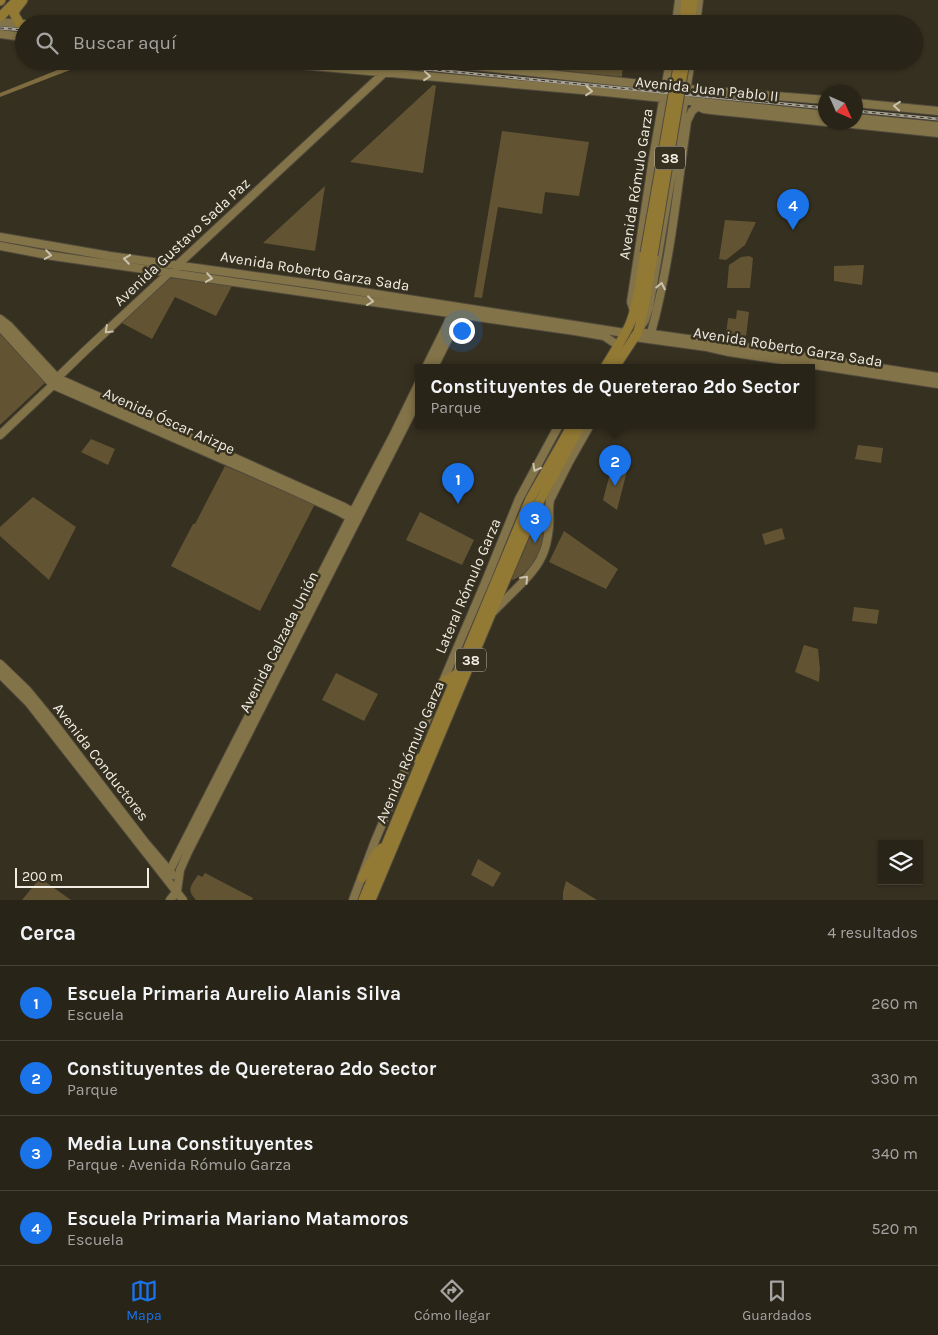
<!DOCTYPE html>
<html lang="es">
<meta charset="utf-8">
<style>
:root{--surface:#282418;--page:#302c21;--text:#f1f3f6;--muted:#a5a4a2;--line:#444137;--accent:#1a73e8}
body{margin:0;font-family:Karla,sans-serif;background:var(--page);color:var(--text)}
.controls{position:absolute;right:15px;bottom:15px;display:grid;overflow:hidden;border-radius:0px;box-shadow:0 1px 4px #0004}
.controls button{width:45px;height:45px;display:grid;place-items:center;padding:0;border:0;border-bottom:1px solid var(--line);background:var(--surface);color:var(--text);font:25px sans-serif}
.compass{position:absolute;left:818px;top:85px;width:45px;height:45px;border-radius:50%;background:var(--surface);box-shadow:0 1px 4px #0004;rotate:135deg}
.scale{position:absolute;left:15px;bottom:12px;width:134px;box-sizing:border-box;padding-left:5px;border:2px solid #f1ede3;border-top:0;font-size:14px;line-height:18px;white-space:nowrap;color:#f1ede3;-webkit-text-stroke:4px #363020;paint-order:stroke}
.you{position:absolute;left:461px;top:330px;width:18px;height:18px;margin:-12px;border:4px solid #fff;border-radius:50%;background:#1a73e8;box-shadow:0 0 0 8px #1a73e833}
.badge{display:grid;place-items:center;width:32px;height:32px;border-radius:50%;background:var(--accent);color:#fff;font-size:16px;font-weight:700}
.pin{position:absolute;translate:-50% -41px;filter:drop-shadow(0 1px 2px #0008)}
.pin::after{content:'';position:absolute;top:26px;width:18px;height:15px;background:inherit;clip-path:polygon(0 0,100% 0,50% 100%)}
.popup{position:absolute;left:415px;top:364px;width:400px;height:65px;box-sizing:border-box;display:grid;place-content:center;border-radius:0px;background:var(--surface);filter:drop-shadow(0 1px 4px #0005);font-size:16px;white-space:nowrap;color:var(--muted)}
.popup b{font-size:19px;color:var(--text)}
.popup::after{content:'';position:absolute;left:50%;top:100%;margin-left:-10px;border:10px solid transparent;border-top-color:var(--surface)}
.list{margin:0;padding:0;list-style:none}
h2{display:flex;justify-content:space-between;align-items:center;height:65px;margin:0;padding:0 20px;font-size:21px}
h2 small{font-size:16px;font-weight:400;color:var(--muted)}
.list li{display:grid;grid-template-columns:32px 1fr auto;gap:15px;align-items:center;box-sizing:border-box;height:75px;padding:0 20px;border-top:1px solid var(--line)}
.list b{display:block;font-size:19px;white-space:nowrap}
.list p{margin:0;font-size:16px;white-space:nowrap;color:var(--muted)}
.list em{font-size:16px;font-style:normal;color:var(--muted)}
.icon{flex:none;width:28px;height:28px;fill:none;stroke:currentColor;stroke-width:2;stroke-linecap:round;stroke-linejoin:round}
.map{position:relative;flex:none;width:938px;height:900px;overflow:hidden}
.search{position:absolute;background:var(--surface);box-shadow:0 1px 4px #0004;left:15px;right:15px;top:15px;height:55px;display:flex;align-items:center;gap:12px;box-sizing:border-box;padding:0 18px;border-radius:28px;color:var(--muted);font-size:19px}
.sheet{height:365px;background:var(--surface)}
nav{display:flex;justify-content:space-around;align-items:center;box-sizing:border-box;height:70px;border-top:1px solid var(--line);background:var(--surface);font-size:14px;color:var(--muted)}
nav a{display:grid;justify-items:center;gap:2px}
nav .on{color:var(--accent)}
.map>svg:first-child{display:block}
.green{fill:#625433}
.water{fill:#7e6c40}
.lines{fill:none;stroke-linecap:round;stroke-linejoin:round}
.secondary-casing{stroke:#514b3d;stroke-width:10}
.primary-casing{stroke:#514b3d;stroke-width:11}
.secondary{stroke:#837348;stroke-width:8}
.primary{stroke:#937a34;stroke-width:9}
.rail-casing{stroke:#a5a094;stroke-width:3}
.rail{stroke:#363020;stroke-width:1;stroke-dasharray:4;stroke-linecap:butt}
.primary-bridge-casing{stroke:#514b3d;stroke-width:11;stroke-linecap:butt}
.primary-bridge{stroke:#937a34;stroke-width:9}
.oneway{stroke:#cac2ad}
.labels{text-anchor:middle;dominant-baseline:central;stroke-width:5;stroke-linejoin:round;paint-order:stroke}
.shield{fill:#363020;stroke:#b9b4a8;stroke-width:1}
.shield-label{font-size:14px;font-weight:bold;fill:#f1ede3}
.street-label{font-size:15px;fill:#f1ede3;stroke:#363020}
</style>
<div class="map">
<svg width="938" height="900" viewBox="0 0 938 900">
<rect width="100%" height="100%" fill="#363020"/>
<!-- green -->
<path class="green" d="M529 61H623L622 77 528 67Z
M433 85 436 86 423 173 350 162Z
M502 131 589 142 579 196 545 192 542 214 498 207 482 298 474 297Z
M325 186 315 251 263 243Z
M725 220 756 222 745 245 726 260 719 259Z
M749 256 753 258 750 288H727L729 265 741 257Z
M864 265 862 285 834 281V266Z
M173 274 233 284 216 316 175 297 152 339 120 322Z
M737 310 749 312 745 345 725 343 728 318 736 319Z
M0 334 46 382 0 425Z
M91 439 115 449 108 465 81 452Z
M858 445 883 448 881 463 855 459Z
M225 466 315 504 260 611 171 566 193 524H195Z
M612 466 627 471 617 510 603 500Z
M33 497 76 527 49 580 0 536V527Z
M420 512 474 540 462 565 406 540Z
M540 512C545 516 545 520 545 526 544 547 534 573 512 580L509 579 517 561 521 558 532 531V526Z
M782 528 785 539 765 545 762 534Z
M564 531 618 569 606 589 549 562Z
M854 607 879 610 877 624 852 621Z
M804 645 818 649 820 669 819 682 795 672Z
M336 673 378 694 364 721 322 700Z
M478 859 501 873 493 887 471 875Z
M205 873 253 898 252 900H196C186 889 191 886 198 875L202 877Z
M40 878 71 900H22Z
M566 881 597 900H563V892Z"/>
<!-- water -->
<path class="water" d="M76 61H83L77 66 70 70 0 97V93L70 65Z"/>
<g class="lines">
<defs>
<path id="secondary" d="M0 22 24 24
M676 24 679 0
M696 24 699 0
M0 34 24 37
M256 61 605 92 826 115
M430 61 687 89 826 100
M856 103 938 111
M695 105 704 109 711 110 826 122
M856 118 938 126
M833 122 938 133
M0 237 110 256 312 284 625 333
M0 246 53 256 575 331 604 336 619 346
M634 311 631 302 653 158 670 61
M0 319 9 326 57 378 344 507 356 514
M0 322 2 329 53 385 288 488 338 511 354 520
M641 326 645 320 649 308 691 61
M638 332 745 347 938 377
M651 333C670 264 677 192 687 121L692 111 703 102
M634 337 707 347 729 352 938 384
M426 367 447 325 453 310
M434 367 453 329 458 309
M0 435 53 385 57 378 86 350 385 72
M494 611C507 597 534 574 541 558 546 549 548 537 549 527 550 518 548 509 550 500L569 462 590 425
M0 664 27 690 50 718 144 841 173 875
M0 674 29 703 183 900
M169 872 353 512 394 434 419 383
M170 900 177 891 180 870 188 852 419 398
M353 900 375 841 487 578 519 499 559 425"/>
<path id="primary" d="M0 1 1 0
M0 17 17 0
M20 24 14 14 16 9 23 0
M684 24 686 0
M690 24 693 0
M605 367C613 354 622 340 629 326 638 307 641 274 645 253
M615 367 638 332 644 307 653 255
M443 682 458 673
M411 756 421 760
M362 878 376 854 382 848
M363 900 530 499 572 425
M371 900 491 614 538 504 581 425"/>
</defs>
<!-- secondary casing -->
<use href="#secondary" class="secondary-casing"/>
<!-- primary casing -->
<use href="#primary" class="primary-casing"/>
<!-- secondary -->
<use href="#secondary" class="secondary"/>
<!-- primary -->
<use href="#primary" class="primary"/>
<defs>
<path id="rail" d="M0 28 24 30
M342 61 826 108
M856 111 938 119"/>
</defs>
<!-- rail casing -->
<use href="#rail" class="rail-casing"/>
<!-- rail -->
<use href="#rail" class="rail"/>
<defs>
<path id="primary-bridge" d="M645 253 679 61
M653 255 685 61"/>
</defs>
<!-- primary-bridge casing -->
<use href="#primary-bridge" class="primary-bridge-casing"/>
<!-- primary-bridge -->
<use href="#primary-bridge" class="primary-bridge"/>
</g>
<!-- one-way arrows -->
<defs><path id="oneway-chevron" d="M-2-3.5L2.5 0L-2 3.5" fill="none" stroke-width="1.6" stroke-linecap="round" stroke-linejoin="round" transform="scale(1.25)"/></defs>
<g class="oneway">
<use href="#oneway-chevron" transform="translate(427 76) rotate(5)"/>
<use href="#oneway-chevron" transform="translate(589 91) rotate(5)"/>
<use href="#oneway-chevron" transform="translate(897 106) rotate(-175)"/>
<use href="#oneway-chevron" transform="translate(48 255) rotate(9)"/>
<use href="#oneway-chevron" transform="translate(127 259) rotate(-172)"/>
<use href="#oneway-chevron" transform="translate(209 278) rotate(8)"/>
<use href="#oneway-chevron" transform="translate(661 286) rotate(-79)"/>
<use href="#oneway-chevron" transform="translate(370 301) rotate(7)"/>
<use href="#oneway-chevron" transform="translate(108 330) rotate(137)"/>
<use href="#oneway-chevron" transform="translate(536 468) rotate(118)"/>
<use href="#oneway-chevron" transform="translate(525 579) rotate(-47)"/>
</g>
<g class="labels">
<!-- shield labels -->
<g class="shield">
<rect x="655" y="146.5" width="30" height="23" rx="4"/>
<rect x="456" y="648.5" width="30" height="23" rx="4"/>
</g>
<g class="shield-label">
<text x="670" y="158">38</text>
<text x="471" y="660">38</text>
</g>
<!-- street labels -->
<g class="street-label">
<text transform="translate(707 89) rotate(6)">Avenida Juan Pablo II</text>
<text transform="translate(636 184) rotate(-81)">Avenida Rómulo Garza</text>
<text transform="translate(182 242) rotate(-43)">Avenida Gustavo Sada Paz</text>
<text transform="translate(315 271) rotate(9)">Avenida Roberto Garza Sada</text>
<text transform="translate(788 347) rotate(9)">Avenida Roberto Garza Sada</text>
<text transform="translate(169 421) rotate(24)">Avenida Óscar Arizpe</text>
<text transform="translate(468 586) rotate(-67)">Lateral Rómulo Garza</text>
<text transform="translate(279 642) rotate(-63)">Avenida Calzada Unión</text>
<text transform="translate(410 752) rotate(-67)">Avenida Rómulo Garza</text>
<text transform="translate(101 762) rotate(52)">Avenida Conductores</text>
</g>
</g>
</svg>
<div class="controls">
<button><svg class="icon" aria-label="layers" viewBox="0 0 24 24"><path d="M12 4l9 5-9 5-9-5zM3 14l9 5 9-5"/></svg></button>
</div>
<svg class="compass" viewBox="-18 -18 36 36"><path d="M0-13l5 13h-10z" fill="#e53935"/><path d="M0 13l5-13h-10z" fill="#a5a4a2"/></svg>
<div class="scale">200 m</div>
<div class="you"></div>
<div class="pin badge" style="left:458px;top:504px">1</div>
<div class="pin badge" style="left:615px;top:486px">2</div>
<div class="popup"><b>Constituyentes de Quereterao 2do Sector</b>Parque</div>
<div class="pin badge" style="left:535px;top:543px">3</div>
<div class="pin badge" style="left:793px;top:230px">4</div>
<div class="search"><svg class="icon" aria-label="search" viewBox="0 0 24 24"><circle cx="10" cy="10" r="6"/><path d="M15 15l6 6"/></svg>Buscar aquí</div>
</div>
<section class="sheet">
<h2>Cerca<small>4 resultados</small></h2>
<ul class="list">
<li><span class="badge">1</span><div><b>Escuela Primaria Aurelio Alanis Silva</b><p>Escuela</p></div><em>260 m</em></li>
<li><span class="badge">2</span><div><b>Constituyentes de Quereterao 2do Sector</b><p>Parque</p></div><em>330 m</em></li>
<li><span class="badge">3</span><div><b>Media Luna Constituyentes</b><p>Parque · Avenida Rómulo Garza</p></div><em>340 m</em></li>
<li><span class="badge">4</span><div><b>Escuela Primaria Mariano Matamoros</b><p>Escuela</p></div><em>520 m</em></li>
</ul>
</section>
<nav>
<a class="on"><svg class="icon" aria-label="map" viewBox="0 0 24 24"><path d="M3 6l6-2 6 2 6-2v14l-6 2-6-2-6 2zM9 4v14M15 6v14"/></svg>Mapa</a>
<a><svg class="icon" aria-label="directions" viewBox="0 0 24 24"><path d="M12 3l9 9-9 9-9-9zM9 14v-3h6M13 9l2 2-2 2"/></svg>Cómo llegar</a>
<a><svg class="icon" aria-label="saved" viewBox="0 0 24 24"><path d="M7 4h10v16l-5-4-5 4z"/></svg>Guardados</a>
</nav>
